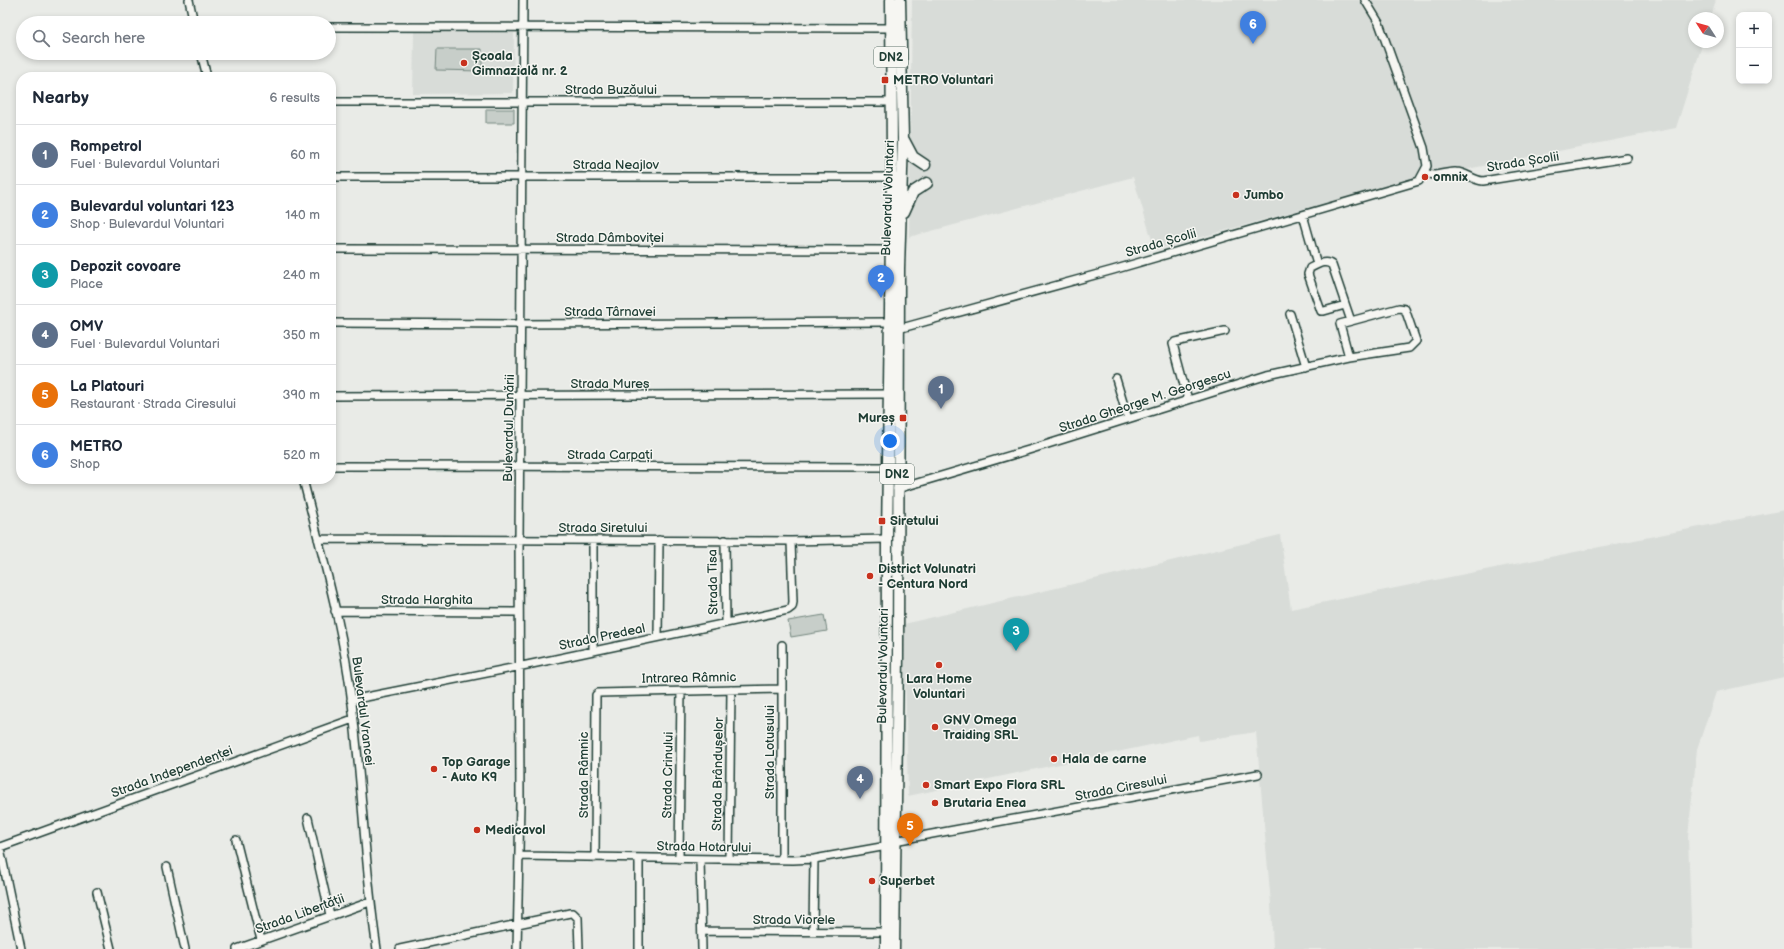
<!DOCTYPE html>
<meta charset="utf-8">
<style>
:root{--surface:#fff;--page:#f2f2f3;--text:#1f2937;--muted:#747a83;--line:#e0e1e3;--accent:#7c3aed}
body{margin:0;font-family:"Balsamiq Sans",sans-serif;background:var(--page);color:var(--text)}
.controls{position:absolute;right:12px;top:12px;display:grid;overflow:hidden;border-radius:8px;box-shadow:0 2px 6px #0003}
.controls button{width:36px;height:36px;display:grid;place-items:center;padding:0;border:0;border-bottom:1px solid var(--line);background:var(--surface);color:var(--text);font:20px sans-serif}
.compass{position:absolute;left:1688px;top:12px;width:36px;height:36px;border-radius:50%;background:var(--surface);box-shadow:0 2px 6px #0003;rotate:306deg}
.you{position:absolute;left:890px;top:441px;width:14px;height:14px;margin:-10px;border:3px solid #fff;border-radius:50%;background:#1a73e8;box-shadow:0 0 0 6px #1a73e833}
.badge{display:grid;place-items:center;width:26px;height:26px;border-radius:50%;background:var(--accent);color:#fff;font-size:13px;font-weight:700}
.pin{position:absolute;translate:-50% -33px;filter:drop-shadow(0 1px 2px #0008)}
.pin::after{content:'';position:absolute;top:21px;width:14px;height:12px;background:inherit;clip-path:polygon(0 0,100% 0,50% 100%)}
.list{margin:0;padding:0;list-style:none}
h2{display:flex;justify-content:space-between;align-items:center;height:52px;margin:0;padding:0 16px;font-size:17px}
h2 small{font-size:13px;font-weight:400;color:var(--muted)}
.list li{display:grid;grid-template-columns:26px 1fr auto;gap:12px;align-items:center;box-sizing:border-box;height:60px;padding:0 16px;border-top:1px solid var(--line)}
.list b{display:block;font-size:15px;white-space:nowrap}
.list p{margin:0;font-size:13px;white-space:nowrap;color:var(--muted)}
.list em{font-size:13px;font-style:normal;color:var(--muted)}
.icon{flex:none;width:22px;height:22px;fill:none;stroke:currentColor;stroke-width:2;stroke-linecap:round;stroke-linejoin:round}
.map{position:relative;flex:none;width:1784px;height:949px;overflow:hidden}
.search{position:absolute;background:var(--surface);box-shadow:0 2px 6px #0003;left:16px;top:16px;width:320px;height:44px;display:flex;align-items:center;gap:10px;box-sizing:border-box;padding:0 14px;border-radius:22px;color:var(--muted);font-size:15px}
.panel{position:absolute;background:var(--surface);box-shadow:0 2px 6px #0003;left:16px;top:72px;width:320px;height:412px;border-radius:16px}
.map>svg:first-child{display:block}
.built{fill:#d8dcd8}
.green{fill:#c7cec9;stroke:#73867e}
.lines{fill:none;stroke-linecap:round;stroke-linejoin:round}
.minor-casing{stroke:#1f3d34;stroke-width:10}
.highway-casing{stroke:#1f3d34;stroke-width:13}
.minor{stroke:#f6f6f2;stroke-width:7}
.highway{stroke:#f6f6f2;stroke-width:10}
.poi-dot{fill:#c8321e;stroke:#f6f6f2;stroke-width:1.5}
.labels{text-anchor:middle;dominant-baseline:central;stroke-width:3;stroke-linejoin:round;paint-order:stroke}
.shield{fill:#f6f6f2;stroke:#60746d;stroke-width:1}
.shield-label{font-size:12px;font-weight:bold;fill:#1f3d34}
.poi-label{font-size:13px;font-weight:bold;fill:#1f3d34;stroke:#f6f6f2;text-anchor:start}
.street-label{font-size:13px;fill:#1f3d34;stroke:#f6f6f2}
</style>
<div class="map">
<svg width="1784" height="949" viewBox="0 0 1784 949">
<rect width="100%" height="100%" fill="#e9ebe7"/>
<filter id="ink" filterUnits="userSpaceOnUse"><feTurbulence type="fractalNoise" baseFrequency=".025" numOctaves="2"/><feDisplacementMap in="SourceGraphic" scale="8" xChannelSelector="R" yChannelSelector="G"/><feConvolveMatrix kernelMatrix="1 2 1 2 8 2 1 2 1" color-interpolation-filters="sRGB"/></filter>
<g filter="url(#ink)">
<!-- built -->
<path class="built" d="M912 0H1716L1711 18H1694V42H1703L1676 128 1401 182 1155 250 1133 177 909 237Z
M414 32 514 33 513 93 413 94Z
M1784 510V677L1716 692 1697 749 1688 837 1692 949H1273L1271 904 1256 732 1199 741 1198 735 908 796 904 624 1280 535 1291 609Z"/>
<!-- green -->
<path class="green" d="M437 49H482V71L436 70Z
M486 109H514V123H486Z
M824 615 827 631 791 637 788 621Z"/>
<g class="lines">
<defs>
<path id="minor" d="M189 0 194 23
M329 27 891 28
M201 53 207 77
M331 102H891
M1425 172C1435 179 1445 171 1456 172 1466 172 1472 180 1483 181L1627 158
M331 177H895
M1303 215 1316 261
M331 249 890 250
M1345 305 1324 311H1321L1308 274 1310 268C1317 265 1325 259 1332 265L1351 321
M1290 314 1306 367
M331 323 514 324 889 322
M898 329 1113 270 1419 181 1427 166 1424 148 1379 23 1365 0
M1116 379 1128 419
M331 396 889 394
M1188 400 1173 344 1175 342 1225 331
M331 466 888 467
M303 479C319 544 338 609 348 674 362 765 363 858 377 949
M897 489 1032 449 1268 375 1349 357 1409 348 1416 341 1405 309 1399 308 1340 324 1349 357
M318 539 791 541 887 539
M593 540V651
M725 540 726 623
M335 611 519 612
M658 637 659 540
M351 700 527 665 788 610 792 607 793 602 791 541
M308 818 330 915
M236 840 261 940
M894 841 1258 774
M0 847 353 719
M0 848 21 949
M520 856 793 860 814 859 887 846
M595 858 596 695 598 693 782 689
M679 859 681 691
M700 859 702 949
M729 859 731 690
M782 860V645
M167 867 185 949
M97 892 111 949
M702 931 886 932
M813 932 814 859
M237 949 370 902
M400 949 570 913H573L578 918 579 949
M517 949 520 803 519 539 523 0
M639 949V858"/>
<path id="highway" d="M904 140 913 157 925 165
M904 212 913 192 927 183
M886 949 887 539 892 158 891 0
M894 949 898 657 899 268 903 139 900 0"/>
</defs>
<!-- minor casing -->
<use href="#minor" class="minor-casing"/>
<!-- highway casing -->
<use href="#highway" class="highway-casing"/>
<!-- minor -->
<use href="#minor" class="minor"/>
<!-- highway -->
<use href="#highway" class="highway"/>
</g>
</g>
<!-- markers -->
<g class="poi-dot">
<circle cx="464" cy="63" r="4"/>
<rect x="881" y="76" width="8" height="8" rx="2"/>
<circle cx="1425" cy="177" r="4"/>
<circle cx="1236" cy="195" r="4"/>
<rect x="899" y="414" width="8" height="8" rx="2"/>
<rect x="878" y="517" width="8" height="8" rx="2"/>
<circle cx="870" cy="576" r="4"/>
<circle cx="939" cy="665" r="4"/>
<circle cx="935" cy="727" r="4"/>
<circle cx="1054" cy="759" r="4"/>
<circle cx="434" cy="769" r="4"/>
<circle cx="926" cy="785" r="4"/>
<circle cx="935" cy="803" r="4"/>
<circle cx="477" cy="830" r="4"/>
<circle cx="872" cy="881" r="4"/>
</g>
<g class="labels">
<!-- shield labels -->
<g class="shield">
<rect x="874" y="47" width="34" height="20" rx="3"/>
<rect x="880" y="464" width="34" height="20" rx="3"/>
</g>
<g class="shield-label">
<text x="891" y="57">DN2</text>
<text x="897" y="474">DN2</text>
</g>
<!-- poi labels -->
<g class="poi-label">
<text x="472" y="56">Școala<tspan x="472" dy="15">Gimnazială nr. 2</tspan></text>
<text x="893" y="80">METRO Voluntari</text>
<text x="1433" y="177">omnix</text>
<text x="1244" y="195">Jumbo</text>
<text x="895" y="418" text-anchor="end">Mureș</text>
<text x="890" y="521">Siretului</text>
<text x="878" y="569">District Volunatri<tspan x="878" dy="15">- Centura Nord</tspan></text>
<text x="939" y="679" text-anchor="middle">Lara Home<tspan x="939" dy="15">Voluntari</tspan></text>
<text x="943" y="720">GNV Omega<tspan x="943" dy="15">Traiding SRL</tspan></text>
<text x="1062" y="759">Hala de carne</text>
<text x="442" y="762">Top Garage<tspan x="442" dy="15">- Auto K9</tspan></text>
<text x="934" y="785">Smart Expo Flora SRL</text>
<text x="943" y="803">Brutaria Enea</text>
<text x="485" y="830">Medicavol</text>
<text x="880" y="881">Superbet</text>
</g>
<!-- street labels -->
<g class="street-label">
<text x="611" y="90">Strada Buzăului</text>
<text transform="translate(1523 162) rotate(-9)">Strada Școlii</text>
<text x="616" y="165">Strada Neajlov</text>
<text transform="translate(888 198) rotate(-88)">Bulevardul Voluntari</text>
<text x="610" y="238">Strada Dâmboviței</text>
<text transform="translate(1161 243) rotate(-16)">Strada Școlii</text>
<text x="610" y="312">Strada Târnavei</text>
<text x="610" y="384">Strada Mureș</text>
<text transform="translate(1145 401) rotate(-18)">Strada Gheorge M. Georgescu</text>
<text transform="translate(509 428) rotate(-89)">Bulevardul Dunării</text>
<text x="610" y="455">Strada Carpați</text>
<text x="603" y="528">Strada Siretului</text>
<text transform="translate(713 582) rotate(-91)">Strada Tisa</text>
<text x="427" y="600">Strada Harghita</text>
<text transform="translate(602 637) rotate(-12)">Strada Predeal</text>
<text transform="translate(883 666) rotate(-89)">Bulevardul Voluntari</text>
<text transform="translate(689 678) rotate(-1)">Intrarea Râmnic</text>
<text transform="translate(363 711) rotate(83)">Bulevardul Vrancei</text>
<text transform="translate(770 752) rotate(-90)">Strada Lotusului</text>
<text transform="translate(172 772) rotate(-20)">Strada Independenței</text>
<text transform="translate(718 774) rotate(-89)">Strada Brândușelor</text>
<text transform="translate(584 775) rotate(-90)">Strada Râmnic</text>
<text transform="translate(668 775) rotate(-89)">Strada Crinului</text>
<text transform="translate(1121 788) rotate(-11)">Strada Ciresului</text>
<text transform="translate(704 847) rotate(1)">Strada Hotarului</text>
<text transform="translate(300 914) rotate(-20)">Strada Libertății</text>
<text x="794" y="920">Strada Viorele</text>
</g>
</g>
</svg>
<div class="controls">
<button>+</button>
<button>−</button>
</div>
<svg class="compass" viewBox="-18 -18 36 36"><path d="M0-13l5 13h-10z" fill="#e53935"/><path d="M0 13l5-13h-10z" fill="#747a83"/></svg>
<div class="you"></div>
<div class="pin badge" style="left:941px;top:409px;background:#5c6f8a">1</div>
<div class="pin badge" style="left:881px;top:298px;background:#3f7fe0">2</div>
<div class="pin badge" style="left:1016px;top:651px;background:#0f9aa8">3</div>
<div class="pin badge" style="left:860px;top:799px;background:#5c6f8a">4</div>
<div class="pin badge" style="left:910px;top:846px;background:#e8710a">5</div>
<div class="pin badge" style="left:1253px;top:44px;background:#3f7fe0">6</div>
<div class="search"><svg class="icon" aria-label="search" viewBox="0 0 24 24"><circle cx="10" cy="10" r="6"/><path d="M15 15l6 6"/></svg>Search here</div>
<section class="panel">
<h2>Nearby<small>6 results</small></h2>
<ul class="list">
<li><span class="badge" style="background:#5c6f8a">1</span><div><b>Rompetrol</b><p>Fuel · Bulevardul Voluntari</p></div><em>60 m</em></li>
<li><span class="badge" style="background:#3f7fe0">2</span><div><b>Bulevardul voluntari 123</b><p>Shop · Bulevardul Voluntari</p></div><em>140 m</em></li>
<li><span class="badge" style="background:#0f9aa8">3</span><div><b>Depozit covoare</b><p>Place</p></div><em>240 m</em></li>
<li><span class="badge" style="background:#5c6f8a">4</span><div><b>OMV</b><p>Fuel · Bulevardul Voluntari</p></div><em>350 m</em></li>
<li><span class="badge" style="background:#e8710a">5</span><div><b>La Platouri</b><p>Restaurant · Strada Ciresului</p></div><em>390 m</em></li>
<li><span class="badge" style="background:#3f7fe0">6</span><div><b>METRO</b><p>Shop</p></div><em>520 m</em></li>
</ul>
</section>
</div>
